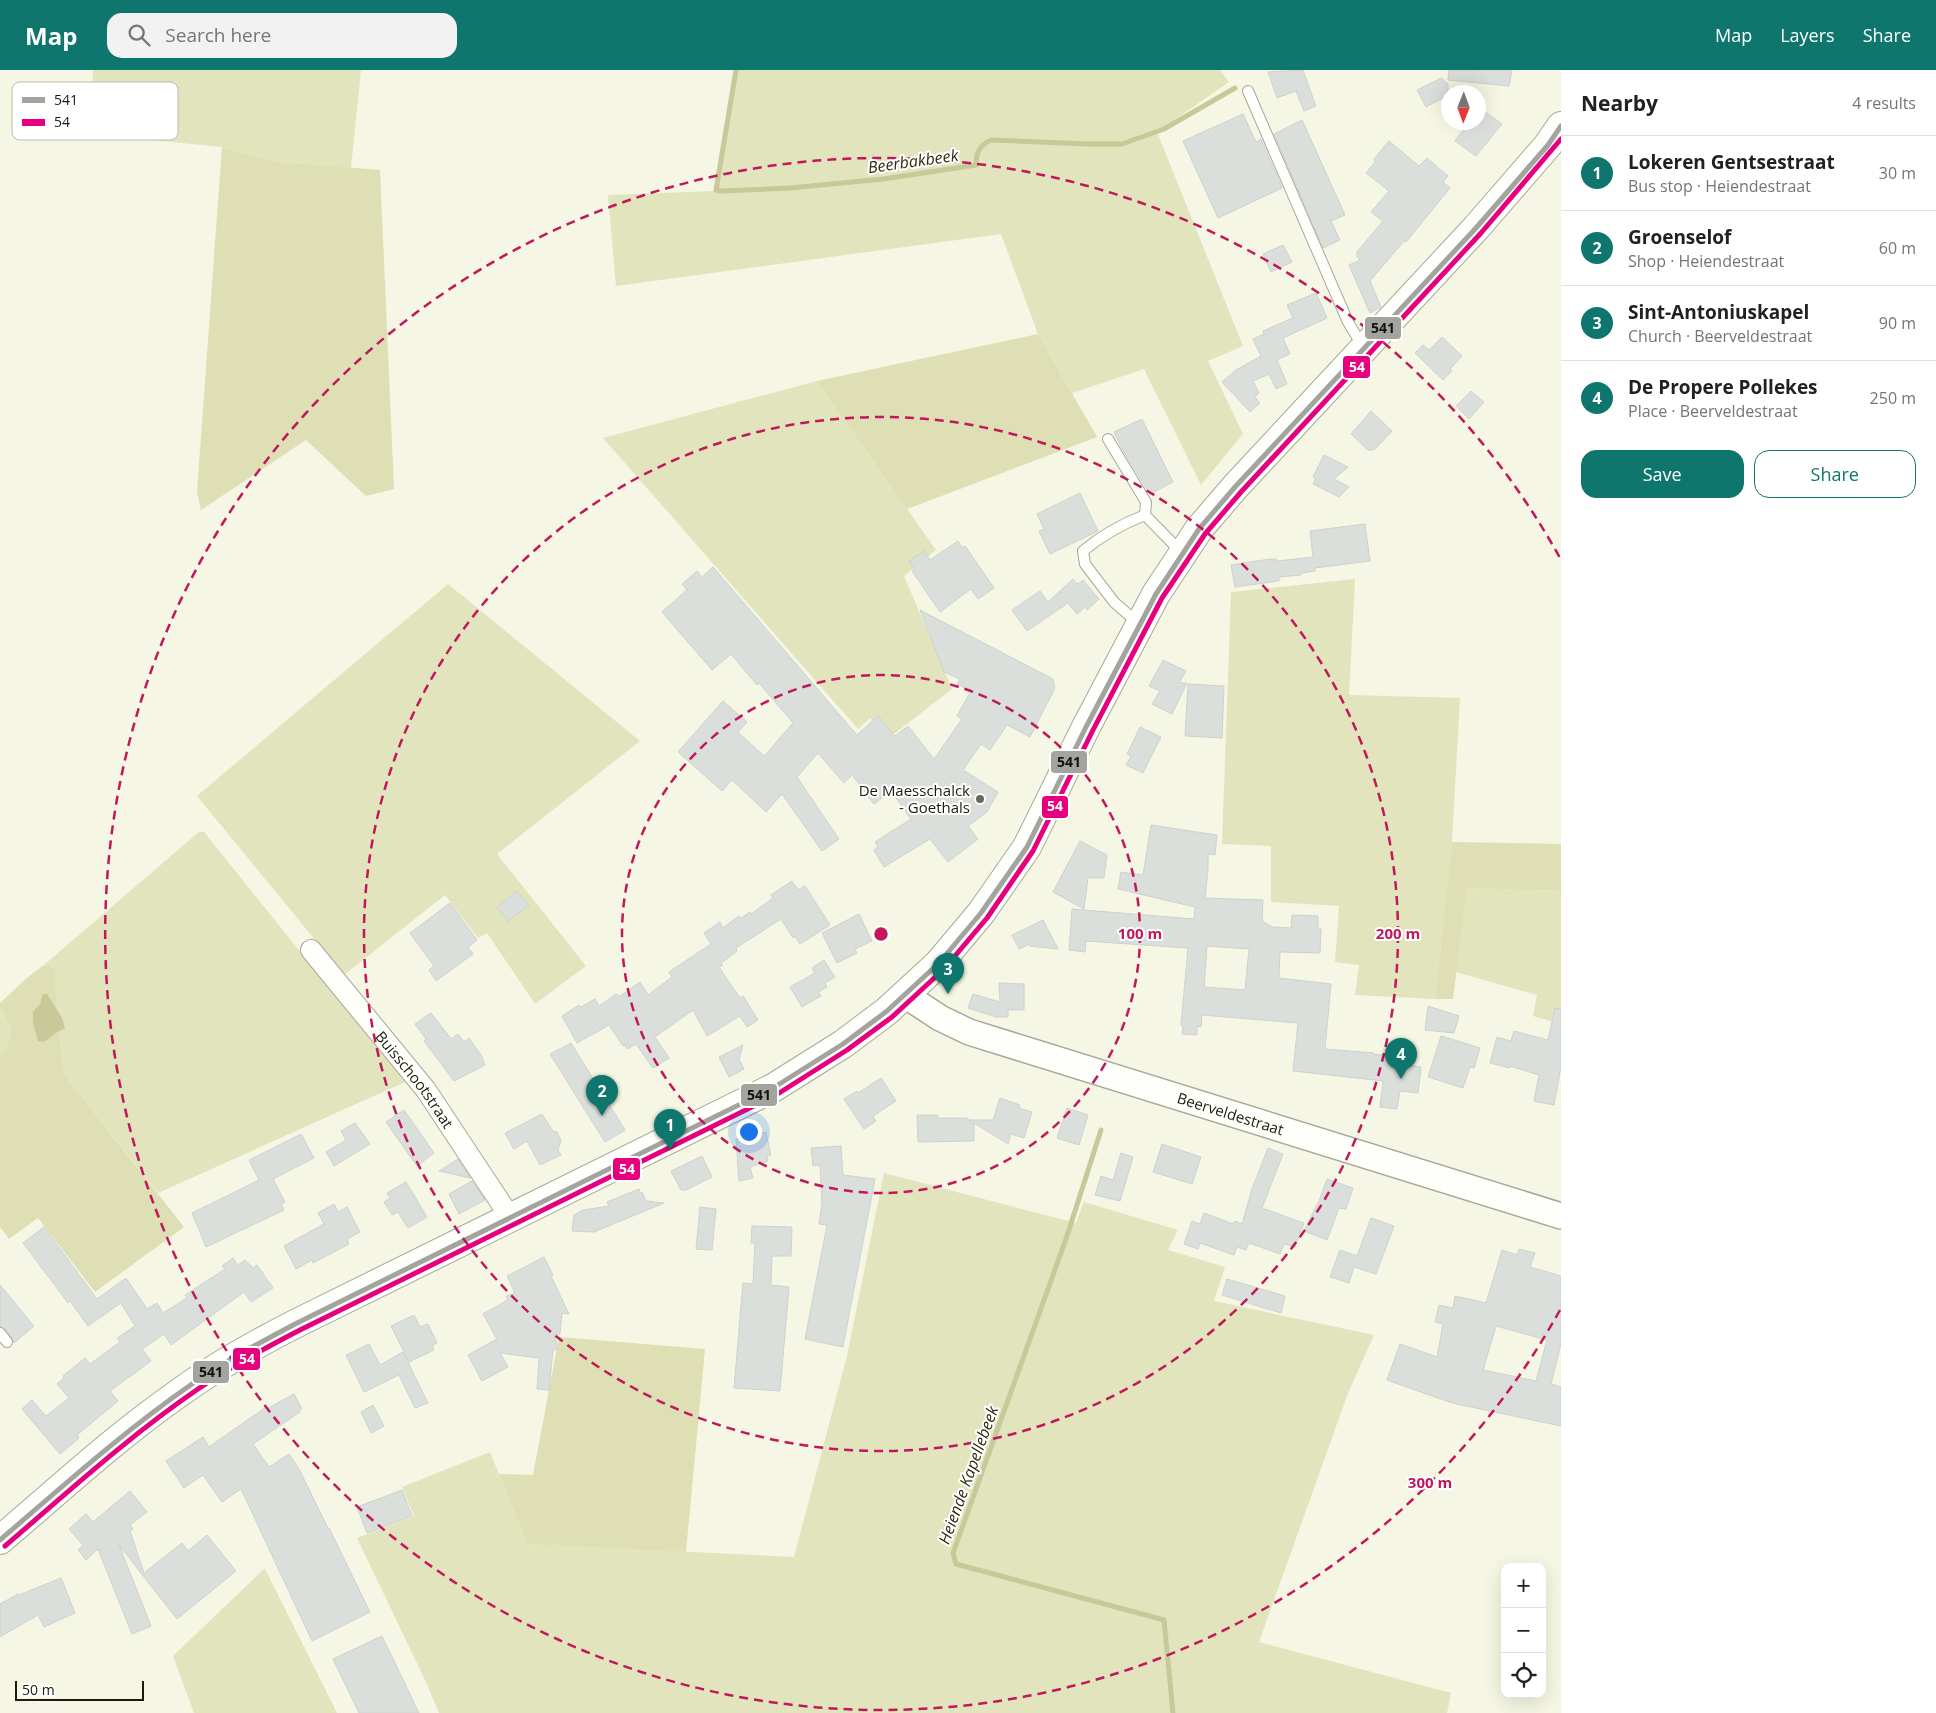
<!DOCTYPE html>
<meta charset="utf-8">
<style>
:root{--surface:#fff;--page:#f2f2f2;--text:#202124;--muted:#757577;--line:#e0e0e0;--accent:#0f766e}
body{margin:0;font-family:"Open Sans",sans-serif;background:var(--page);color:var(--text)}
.controls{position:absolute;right:15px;bottom:15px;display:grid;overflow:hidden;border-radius:10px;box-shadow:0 5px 20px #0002}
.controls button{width:45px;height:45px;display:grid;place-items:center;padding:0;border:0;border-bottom:1px solid var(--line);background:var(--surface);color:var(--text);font:25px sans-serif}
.compass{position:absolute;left:1441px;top:15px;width:45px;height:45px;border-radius:50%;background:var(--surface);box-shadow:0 5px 20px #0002;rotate:181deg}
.scale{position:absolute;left:15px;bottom:12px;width:129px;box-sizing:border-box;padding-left:5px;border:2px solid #1b1b0f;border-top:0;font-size:14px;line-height:18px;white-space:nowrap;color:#1b1b0f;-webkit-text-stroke:4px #fff;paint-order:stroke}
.you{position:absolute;left:748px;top:1061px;width:18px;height:18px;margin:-12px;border:4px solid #fff;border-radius:50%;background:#1a73e8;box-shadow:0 0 0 8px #1a73e833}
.badge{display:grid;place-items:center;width:32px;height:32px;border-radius:50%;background:var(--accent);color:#fff;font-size:16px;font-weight:700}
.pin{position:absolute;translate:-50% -41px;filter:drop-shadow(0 1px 2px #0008)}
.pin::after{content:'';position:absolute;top:26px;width:18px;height:15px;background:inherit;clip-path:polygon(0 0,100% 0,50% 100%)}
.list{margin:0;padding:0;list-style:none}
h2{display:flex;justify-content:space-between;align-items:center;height:65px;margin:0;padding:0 20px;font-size:21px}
h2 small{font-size:16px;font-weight:400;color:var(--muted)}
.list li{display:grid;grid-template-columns:32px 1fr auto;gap:15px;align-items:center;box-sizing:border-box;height:75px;padding:0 20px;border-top:1px solid var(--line)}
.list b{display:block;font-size:19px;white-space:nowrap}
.list p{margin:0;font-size:16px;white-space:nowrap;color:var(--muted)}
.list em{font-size:16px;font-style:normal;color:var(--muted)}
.actions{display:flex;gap:10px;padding:15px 20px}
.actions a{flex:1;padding:11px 0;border:1px solid var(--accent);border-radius:15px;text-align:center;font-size:18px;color:var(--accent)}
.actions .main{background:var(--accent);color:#fff}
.icon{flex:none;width:28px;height:28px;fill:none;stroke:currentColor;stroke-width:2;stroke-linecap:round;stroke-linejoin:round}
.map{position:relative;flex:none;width:1561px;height:1643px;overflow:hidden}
header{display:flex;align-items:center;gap:30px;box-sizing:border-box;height:70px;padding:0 25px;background:var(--accent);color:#fff}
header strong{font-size:24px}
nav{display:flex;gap:28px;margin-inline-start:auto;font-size:18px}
.search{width:350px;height:45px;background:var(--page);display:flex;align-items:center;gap:12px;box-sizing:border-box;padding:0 18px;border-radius:15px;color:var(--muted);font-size:19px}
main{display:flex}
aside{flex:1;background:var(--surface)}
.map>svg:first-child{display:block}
.green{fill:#e2e4bd}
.forest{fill:#dedfb4}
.water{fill:#c8c998}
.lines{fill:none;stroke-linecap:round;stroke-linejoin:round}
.stream{stroke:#c8c998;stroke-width:5}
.building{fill:#dbdfdc;stroke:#cdd2cf;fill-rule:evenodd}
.service-casing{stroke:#a8a89a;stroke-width:12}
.minor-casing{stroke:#a8a89a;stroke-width:22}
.tertiary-casing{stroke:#a8a89a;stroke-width:28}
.secondary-casing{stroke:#a8a89a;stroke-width:30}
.service{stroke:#fefefb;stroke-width:10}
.minor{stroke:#fefefb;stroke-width:20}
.tertiary{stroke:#fefefb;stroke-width:25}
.secondary{stroke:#fefefb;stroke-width:28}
.bus-1-casing{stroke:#fff;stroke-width:9}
.bus-2-casing{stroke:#fff;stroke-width:9}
.bus-1{stroke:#a4a49f;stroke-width:5}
.bus-2{stroke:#e6007e;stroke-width:5}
.ring{fill:none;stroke:#c2185b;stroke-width:2.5;stroke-dasharray:9 6}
.poi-dot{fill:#676859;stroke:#fff;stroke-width:2}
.labels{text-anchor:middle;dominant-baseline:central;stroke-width:4;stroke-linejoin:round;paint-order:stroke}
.poi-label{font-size:15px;fill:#1b1b0f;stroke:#fff;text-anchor:end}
.street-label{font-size:15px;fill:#1b1b0f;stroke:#fff}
.water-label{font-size:16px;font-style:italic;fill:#2d2d11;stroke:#fff}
.key{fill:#fff;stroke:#bbbbb7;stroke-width:1}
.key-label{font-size:14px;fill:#1b1b0f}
.centre{fill:#c2185b;stroke:#fff;stroke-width:2.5}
.ring-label{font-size:15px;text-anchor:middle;font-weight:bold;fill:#c2185b;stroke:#fff;stroke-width:4;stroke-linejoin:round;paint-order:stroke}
.line-badge{stroke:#fff;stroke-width:2}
.badge-label{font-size:14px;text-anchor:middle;font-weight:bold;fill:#fff}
.pale-badge-label{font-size:14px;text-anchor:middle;font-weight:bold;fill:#111}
</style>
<header>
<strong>Map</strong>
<div class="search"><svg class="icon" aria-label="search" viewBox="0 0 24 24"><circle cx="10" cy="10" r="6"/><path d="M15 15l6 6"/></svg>Search here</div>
<nav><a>Map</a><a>Layers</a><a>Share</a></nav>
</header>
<main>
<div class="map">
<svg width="1561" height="1643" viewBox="0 0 1561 1643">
<rect width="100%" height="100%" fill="#f5f6e3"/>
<!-- green -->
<path class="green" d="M93 0H361L351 98 278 92 222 77 91 64Z
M736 0H1220L1229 12 1157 62 1243 276 1208 291 1243 364 1201 415 1144 299 1072 323 1038 264 1001 164 616 216 608 125 714 121Z
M817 311 936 480 904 506 952 619 889 668 870 648 858 659 603 368Z
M1355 509 1349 625 1460 628 1452 772 1435 929 1355 925 1359 895 1335 892 1339 836 1271 832V776L1222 774 1231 522Z
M448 514 640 671 497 784 586 896 535 934 487 863 478 868 445 825 344 905 197 726Z
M199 762H204L405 1012 158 1123 63 1003 54 901 44 895Z
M1467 818 1561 821V954L1533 946 1537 925 1456 902Z
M0 937 12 961 4 983 0 985Z
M884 1103 1076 1153 1084 1132 1178 1160 1168 1180 1225 1197 1214 1231 1374 1265 1348 1323 1259 1572 1451 1623 1447 1643H439L426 1612 357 1468 414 1446 402 1417 490 1382 527 1474 794 1487 847 1286Z
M264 1499H265L337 1643H194L173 1586Z"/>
<!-- forest -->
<path class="forest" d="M222 77 278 92 380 100 394 419 366 426 306 370 201 440 197 422Z
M1038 264 1097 367 907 439 817 311Z
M1452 772 1561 774V821L1467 818 1453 929H1435Z
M44 895 54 900 63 1003 184 1157 95 1222 38 1148 9 1169 0 1157V985L4 983 12 961 0 937V933L28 907Z
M559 1267 705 1279 686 1482 527 1474 499 1404 533 1405Z"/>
<!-- water -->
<path class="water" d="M43 924H47L62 948 65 958C63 960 60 961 57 962 49 966 48 974 38 971L33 953V942L40 934Z"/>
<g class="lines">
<!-- stream -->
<path class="stream" d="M736 0 716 120 721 121 790 118 883 109 976 95C976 82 980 75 991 70L1088 74H1122L1164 59 1235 18
M1101 1060 1066 1169 953 1483 956 1494 1164 1550 1173 1643"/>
</g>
<!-- building -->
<path class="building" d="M1303 0 1316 36 1304 41 1296 21 1277 28 1268 2Z
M1449 0H1512L1509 16 1448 10Z
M1441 8 1448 14V25L1426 37 1417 20Z
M1484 41 1502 54 1476 86 1455 71 1469 52H1478V48Z
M1243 44 1256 72 1261 69 1282 118 1218 148 1183 71Z
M1302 50 1345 145 1331 151 1340 170 1323 178 1274 64Z
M1389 71 1419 96 1427 88 1448 106 1443 112 1450 118 1406 172 1404 171 1370 211 1381 237 1370 243 1349 195 1360 190 1357 187V182L1383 151 1371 142 1389 121 1366 103 1375 92 1374 89Z
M1283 175 1292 192 1271 202 1263 184Z
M1316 223 1327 248 1283 268 1290 284 1277 290 1287 314 1276 319 1269 304 1253 311 1259 323 1255 327 1260 333 1250 342 1222 312 1236 300 1261 286 1253 269 1264 264 1263 261 1293 248 1287 235Z
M1442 267 1462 286 1450 299 1452 301 1443 310 1415 283 1423 275 1429 280Z
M1471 321 1484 332 1469 349 1456 336Z
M1371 341 1392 361 1374 380H1368L1351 364Z
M1142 349 1173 412 1150 424 1121 377 1114 362Z
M1324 385 1348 397 1334 409 1349 417 1339 427 1313 414 1316 408 1313 407Z
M1080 423 1098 461 1050 484 1039 461 1044 459 1037 444Z
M1365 454 1370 491 1315 498V501L1301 503V505L1279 507V511L1235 517 1231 495 1270 489H1276L1277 491 1313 487 1310 461Z
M958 471 962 478 965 476 994 518 978 529 971 519 940 542 912 501 914 499 909 491 924 481 930 490Z
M713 497 857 665 878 646 895 666 908 656 934 689 962 649 957 646 971 621 957 614 960 609 944 602 920 540 1053 609 1055 618 1030 667 1007 655 990 680 981 674 963 700 998 722 987 742 968 756 978 769 948 792 930 769 884 797 874 780 878 777 875 772 911 749 891 721 874 734 852 705 844 713 818 683 797 707 839 769 822 781 782 724 766 742 732 710 722 721 678 682 723 631 747 652 738 662 764 686 793 653 759 613 757 615 731 584 712 600 662 542 687 520 682 514 697 501 702 507Z
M1073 509 1078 514 1083 510 1099 529 1087 540 1085 537 1077 544 1068 533 1027 561 1012 540 1040 521 1048 532Z
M1163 590 1186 601 1179 613H1187L1172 644 1152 634 1160 621 1149 616Z
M1188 614 1224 616 1222 668 1185 666Z
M1140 657 1161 667 1143 703 1126 695 1131 686 1127 684Z
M1151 755 1217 765 1215 785 1208 784V800L1205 828 1263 830 1262 851 1272 857 1291 858 1292 845 1318 846V859H1321L1320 883 1280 882 1279 908 1331 914 1325 979 1374 983 1373 984 1404 988 1403 995 1421 997 1418 1023 1400 1021 1397 1039 1380 1037 1383 1011 1293 1001 1298 953 1202 945 1201 957 1197 956V965L1182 964 1183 956 1181 955 1188 878 1086 871 1085 882 1069 880 1072 839 1194 849 1195 837 1118 819 1121 802 1143 805ZM1207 876 1249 879 1245 920 1204 917Z
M1080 771 1107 785 1104 808H1088L1084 839 1053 822Z
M792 811 798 820 805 816 830 855 800 874 795 866 793 868 781 849 736 878 737 881 721 893 723 895 719 897 740 928 743 926 758 950 747 957 740 946 707 966 693 940 655 967 669 988 653 998 636 974 627 979 625 975 623 976 609 955 577 973 562 946 579 935 581 937 595 929 599 936 616 924 620 926 640 912 648 925 672 907 669 902 711 874 704 863 720 852 723 858 739 846 741 848 750 842 751 844 773 828 771 825Z
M517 821 529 835 508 851 497 837Z
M450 833 477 870 468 877 473 884 436 911 429 900 434 896 410 863Z
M859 844 872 871 855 879 857 883 837 893 822 863Z
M1043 850 1058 879 1029 876V874L1019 879 1012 865Z
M824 890 835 907 825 913 827 917 818 922 821 926 802 937 790 917 815 903 812 898Z
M999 913 1024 914V940H1008V947H996L968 938 973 924 1000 932Z
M1428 936 1459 946 1454 963 1425 960Z
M1555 938 1561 939V997L1554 1035 1534 1031 1539 1005 1510 996V998L1490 993 1497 967 1511 971 1514 961 1548 970Z
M431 943 451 969 458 964 464 972 469 968 483 988H482L485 995 454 1011 424 971 426 969 415 954Z
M1441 966 1480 978 1474 998 1470 997 1463 1018 1428 1007Z
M571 973 625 1060 605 1072 550 984Z
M743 975 739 989 744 999 729 1007 719 987Z
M881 1008 896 1031 873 1046 876 1051 864 1059 844 1029 857 1021 858 1023Z
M1000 1028 1020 1035 1019 1038 1032 1042 1024 1068 1011 1064 1008 1074 974 1053V1071L918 1072 917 1045H938V1048H968V1050H993Z
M1067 1038 1088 1045 1079 1075 1057 1068Z
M404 1040 434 1083 417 1096 386 1052Z
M542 1044 553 1061 557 1062 561 1070 558 1080 561 1085 540 1095 527 1071 514 1079 505 1063Z
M355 1053 370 1074 334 1096 326 1082 346 1070 341 1061Z
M766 1062 771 1085 767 1086 768 1091 750 1097 753 1108 739 1111 736 1069Z
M301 1064 314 1088 273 1109 285 1132 281 1134 284 1140 206 1177 192 1143 259 1110 249 1090Z
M1162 1074 1201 1087 1192 1114 1153 1102Z
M841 1076 843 1105 875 1109 843 1277 805 1269 827 1155 819 1154 822 1133 820 1095 813 1096 811 1078Z
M1268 1078 1283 1084 1262 1138 1304 1153 1295 1177 1284 1174 1280 1184 1249 1173 1246 1180 1237 1177 1234 1185 1200 1173 1198 1179 1184 1174 1192 1151 1200 1154 1204 1143 1233 1154 1235 1151 1242 1154 1252 1119Z
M1121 1083 1133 1087 1120 1131 1095 1125 1101 1106 1113 1110Z
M702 1086 712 1107 686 1120H681L671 1101Z
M458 1089 470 1108 439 1101Z
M1327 1109 1353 1118 1346 1139 1339 1138 1327 1170 1304 1161 1319 1131Z
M472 1111 485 1130 459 1144 449 1124Z
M406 1112 427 1147 408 1158 398 1142 392 1145 384 1132 390 1128 387 1123Z
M639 1119 640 1123 642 1122 646 1131 664 1133 594 1162 572 1161 574 1145 583 1140 609 1136 607 1132Z
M334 1134 338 1142 347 1137 360 1162 347 1169 349 1174 313 1193 312 1190 296 1199 284 1176 324 1154 318 1143Z
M700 1137 716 1139 712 1180 696 1179Z
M1371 1148 1394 1156 1376 1204 1354 1197 1349 1213 1330 1207 1340 1180 1357 1186Z
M752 1156 792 1157 791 1186H772L771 1215 789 1217 780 1321 734 1318 743 1213 753 1214 755 1173H751Z
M44 1157 97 1229 126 1208 147 1239 157 1233 163 1243 187 1228 185 1225 225 1199 222 1196 233 1188 238 1195 245 1190 253 1198 257 1195 273 1218 251 1232 244 1222 171 1275 164 1264 142 1279 151 1291 110 1321 118 1331 77 1365 79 1368 60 1384 22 1339 32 1330 46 1346 69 1328 57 1314 64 1308 63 1306 85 1288 90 1294 120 1272 117 1268 135 1256 121 1233 88 1256 70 1231 68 1233 23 1173Z
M1519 1179 1535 1183 1530 1197 1561 1206V1274L1551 1314 1561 1317V1356L1452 1333 1387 1310 1400 1274 1437 1287 1443 1254 1435 1252 1439 1235 1453 1238 1455 1226 1486 1233 1502 1180 1517 1185ZM1496 1256 1547 1270 1536 1311 1483 1300Z
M544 1187 553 1205 551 1206 569 1244 562 1243 560 1264 554 1265 557 1274 556 1280H553L549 1320 537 1319 539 1288 500 1283 508 1297 482 1311 468 1285 497 1269 483 1244 508 1230 506 1226 515 1223 507 1206Z
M1227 1209 1285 1226 1281 1243 1222 1225Z
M0 1215 34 1256 14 1273 12 1268 5 1259 0 1256Z
M414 1245 420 1257 428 1254 437 1273 432 1275 434 1280 409 1292 391 1256Z
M369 1274 380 1295 403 1282 428 1333 415 1338 399 1305 364 1322 346 1285Z
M294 1324 302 1339 299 1340 300 1342 253 1374 269 1397 289 1384 299 1399 328 1458H329L370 1542 312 1571 241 1419 222 1432 203 1405 184 1418 166 1391 203 1367 209 1377 266 1337 267 1339Z
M373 1335 384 1356 371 1363 361 1342Z
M402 1420 412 1446 367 1463 357 1437Z
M130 1421 147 1442 130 1455 133 1459 130 1461 144 1503 182 1473 188 1481 207 1465 236 1501 177 1549 119 1475 151 1556 132 1564 98 1479 86 1490 78 1480 83 1475 69 1459 86 1444 93 1452Z
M61 1508 75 1543 44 1557 38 1545 0 1567V1534L18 1524 19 1525Z
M382 1566 419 1643H359L333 1589Z"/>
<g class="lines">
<defs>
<path id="service" d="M1248 21 1348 252 1363 277
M1108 369 1146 432 1145 445
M1139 554 1114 532 1085 494 1083 481C1102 465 1122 454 1145 445L1182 483
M0 1263 7 1272"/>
<g id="minor">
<path id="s1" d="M311 880 426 1020 510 1147"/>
</g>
<g id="tertiary">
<path id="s2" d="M905 925 940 948 969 962 1561 1146"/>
</g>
<path id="secondary" d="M0 1470C59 1420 116 1367 179 1323 216 1296 256 1274 297 1253L773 1018 843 974 887 941 939 893 981 843 1027 777 1086 657 1156 524 1199 459 1235 417 1476 158 1548 75 1561 56"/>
</defs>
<!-- service casing -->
<use href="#service" class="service-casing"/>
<!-- minor casing -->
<use href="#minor" class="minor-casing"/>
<!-- tertiary casing -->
<use href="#tertiary" class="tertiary-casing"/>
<!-- secondary casing -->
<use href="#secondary" class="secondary-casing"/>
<!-- service -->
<use href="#service" class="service"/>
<!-- minor -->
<use href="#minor" class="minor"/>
<!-- tertiary -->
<use href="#tertiary" class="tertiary"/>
<!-- secondary -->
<use href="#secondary" class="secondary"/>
<defs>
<path id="bus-1" d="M0 1470C63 1416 124 1361 192 1314 225 1291 261 1272 297 1253L773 1018 843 974 887 941 939 893 981 843 1027 777 1086 657 1156 524 1199 459 1235 417 1476 158 1548 75 1561 56"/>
<path id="bus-2" d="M5 1476C68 1422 129 1366 198 1319 230 1297 265 1278 300 1260L776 1025 847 980 892 947 944 899 987 848 1033 781 1093 660 1162 528 1205 464 1241 422 1481 163 1561 69"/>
</defs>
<!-- bus-1 casing -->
<use href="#bus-1" class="bus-1-casing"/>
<!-- bus-2 casing -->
<use href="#bus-2" class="bus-2-casing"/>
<!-- bus-1 -->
<use href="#bus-1" class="bus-1"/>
<!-- bus-2 -->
<use href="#bus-2" class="bus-2"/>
</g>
<!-- distance rings -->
<g class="ring">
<circle cx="881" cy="864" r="259"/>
<circle cx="881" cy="864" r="517"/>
<path d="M1560 1240A776 776 0 1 1 1560 488"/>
</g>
<!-- markers -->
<circle class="poi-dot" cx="980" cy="729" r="5"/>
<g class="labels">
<!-- poi labels -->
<g class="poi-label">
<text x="970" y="720">De Maesschalck<tspan x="970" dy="17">- Goethals</tspan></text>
</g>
<!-- street labels -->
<g class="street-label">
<text stroke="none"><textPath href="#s1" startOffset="166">Buisschootstraat</textPath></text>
<text stroke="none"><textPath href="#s2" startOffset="348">Beerveldestraat</textPath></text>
</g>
<!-- water labels -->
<g class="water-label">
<text transform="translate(913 91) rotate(-8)">Beerbakbeek</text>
<text transform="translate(968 1405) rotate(-70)">Heiende Kapellebeek</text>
</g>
</g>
<!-- legend -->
<rect x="12" y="12" width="166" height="58" rx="8" class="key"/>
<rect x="22" y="27" width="23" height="6" fill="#a4a49f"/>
<rect x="22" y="49" width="23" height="7" fill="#e6007e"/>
<g class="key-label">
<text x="54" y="35">541</text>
<text x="54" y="57">54</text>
</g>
<circle cx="881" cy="864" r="8" class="centre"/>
<g class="ring-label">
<text x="1140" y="869">100 m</text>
<text x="1398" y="869">200 m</text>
<text x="1430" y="1418">300 m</text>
</g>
<g class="line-badge">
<rect x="1364" y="246" width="38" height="24" rx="5" fill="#a4a49f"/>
<rect x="1342" y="285" width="29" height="24" rx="5" fill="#e6007e"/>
<rect x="1050" y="680" width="38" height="24" rx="5" fill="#a4a49f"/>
<rect x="1041" y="725" width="28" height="24" rx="5" fill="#e6007e"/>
<rect x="740" y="1013" width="38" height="24" rx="5" fill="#a4a49f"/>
<rect x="612" y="1087" width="29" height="24" rx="5" fill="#e6007e"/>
<rect x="232" y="1277" width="29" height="24" rx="5" fill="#e6007e"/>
<rect x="192" y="1290" width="38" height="24" rx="5" fill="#a4a49f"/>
</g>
<g class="badge-label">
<text x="1357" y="302">54</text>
<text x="1055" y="741">54</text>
<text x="627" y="1104">54</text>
<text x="247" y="1294">54</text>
</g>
<g class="pale-badge-label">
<text x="1383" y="263">541</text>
<text x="1069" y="697">541</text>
<text x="759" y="1030">541</text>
<text x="211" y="1307">541</text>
</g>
</svg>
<div class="controls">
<button>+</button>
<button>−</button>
<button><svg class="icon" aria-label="locate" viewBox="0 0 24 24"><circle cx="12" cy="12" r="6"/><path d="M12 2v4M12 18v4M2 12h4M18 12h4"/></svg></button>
</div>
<svg class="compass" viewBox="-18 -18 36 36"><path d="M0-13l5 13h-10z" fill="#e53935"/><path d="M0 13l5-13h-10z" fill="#757577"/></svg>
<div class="scale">50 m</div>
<div class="you"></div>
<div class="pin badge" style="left:670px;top:1080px">1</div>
<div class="pin badge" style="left:602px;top:1046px">2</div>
<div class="pin badge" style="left:948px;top:924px">3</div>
<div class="pin badge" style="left:1401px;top:1009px">4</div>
</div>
<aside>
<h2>Nearby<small>4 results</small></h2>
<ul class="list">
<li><span class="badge">1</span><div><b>Lokeren Gentsestraat</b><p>Bus stop · Heiendestraat</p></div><em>30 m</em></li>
<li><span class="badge">2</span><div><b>Groenselof</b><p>Shop · Heiendestraat</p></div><em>60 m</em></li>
<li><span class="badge">3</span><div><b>Sint-Antoniuskapel</b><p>Church · Beerveldestraat</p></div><em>90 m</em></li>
<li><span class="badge">4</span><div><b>De Propere Pollekes</b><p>Place · Beerveldestraat</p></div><em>250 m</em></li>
</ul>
<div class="actions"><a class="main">Save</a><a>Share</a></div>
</aside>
</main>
